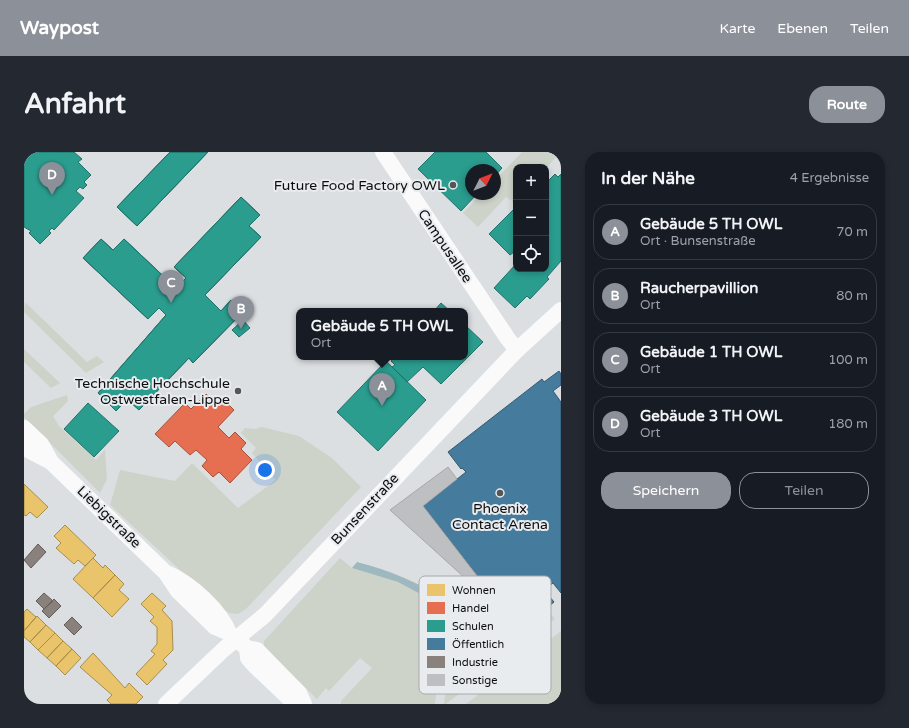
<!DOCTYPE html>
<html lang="de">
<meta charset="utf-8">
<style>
:root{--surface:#171b24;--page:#242831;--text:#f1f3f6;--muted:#9ea1a6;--line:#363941;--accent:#8c9099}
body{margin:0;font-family:"Varela Round",sans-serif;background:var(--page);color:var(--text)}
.controls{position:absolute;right:12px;top:12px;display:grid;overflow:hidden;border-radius:8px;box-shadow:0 2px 6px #0003}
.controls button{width:36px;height:36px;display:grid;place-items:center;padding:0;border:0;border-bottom:1px solid var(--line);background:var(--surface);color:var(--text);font:20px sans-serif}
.compass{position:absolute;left:441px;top:12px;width:36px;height:36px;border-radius:50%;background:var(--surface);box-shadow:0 2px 6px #0003;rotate:48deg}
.you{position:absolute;left:241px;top:318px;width:14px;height:14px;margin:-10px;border:3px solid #fff;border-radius:50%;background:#1a73e8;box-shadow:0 0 0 6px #1a73e833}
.badge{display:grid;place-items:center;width:26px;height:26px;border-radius:50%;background:var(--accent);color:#fff;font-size:13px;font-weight:700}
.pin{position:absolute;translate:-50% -33px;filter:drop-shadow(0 1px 2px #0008)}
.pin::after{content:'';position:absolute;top:21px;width:14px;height:12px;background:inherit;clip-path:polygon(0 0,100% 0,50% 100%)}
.popup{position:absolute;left:272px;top:156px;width:172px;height:52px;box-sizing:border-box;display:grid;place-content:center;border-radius:8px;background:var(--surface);filter:drop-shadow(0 1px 3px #0005);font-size:13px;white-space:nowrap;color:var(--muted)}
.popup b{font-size:15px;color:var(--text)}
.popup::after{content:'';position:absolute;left:50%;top:100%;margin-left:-8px;border:8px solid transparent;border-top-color:var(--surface)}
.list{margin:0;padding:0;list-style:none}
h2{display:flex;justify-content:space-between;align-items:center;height:52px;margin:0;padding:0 16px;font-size:17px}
h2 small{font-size:13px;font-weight:400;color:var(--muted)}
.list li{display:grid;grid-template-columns:26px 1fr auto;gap:12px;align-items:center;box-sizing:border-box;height:56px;margin:0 8px 8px;padding:0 8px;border:1px solid var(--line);border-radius:16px}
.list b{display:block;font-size:15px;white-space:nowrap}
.list p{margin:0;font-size:13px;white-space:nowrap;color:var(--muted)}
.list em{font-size:13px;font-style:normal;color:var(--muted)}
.actions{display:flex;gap:8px;padding:12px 16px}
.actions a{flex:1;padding:9px 0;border:1px solid var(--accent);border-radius:16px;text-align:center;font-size:14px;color:var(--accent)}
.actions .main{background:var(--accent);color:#fff}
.icon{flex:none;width:22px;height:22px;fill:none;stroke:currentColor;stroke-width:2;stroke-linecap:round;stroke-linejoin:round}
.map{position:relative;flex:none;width:537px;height:552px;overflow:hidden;border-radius:16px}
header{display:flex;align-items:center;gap:24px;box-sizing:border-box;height:56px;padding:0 20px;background:var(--accent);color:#fff}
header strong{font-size:19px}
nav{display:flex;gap:22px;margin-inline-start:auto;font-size:14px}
.intro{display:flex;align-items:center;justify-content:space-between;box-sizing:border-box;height:96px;padding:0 24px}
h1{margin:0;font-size:28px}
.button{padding:10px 18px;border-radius:16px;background:var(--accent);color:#fff;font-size:14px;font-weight:700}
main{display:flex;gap:24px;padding:0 24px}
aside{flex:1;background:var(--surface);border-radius:16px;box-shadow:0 2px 6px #0003}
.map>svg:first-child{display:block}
.green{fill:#cdd3c8}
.water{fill:#9db8bf}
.homes{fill:#e9c46a;stroke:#a78d4e}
.shops{fill:#e76f51;stroke:#a5523d}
.schools{fill:#2a9d8f;stroke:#217268}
.public{fill:#457b9d;stroke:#345a72}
.industry{fill:#8a817c;stroke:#645e5b}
.building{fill:#bdbfc1;stroke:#a6a7a9}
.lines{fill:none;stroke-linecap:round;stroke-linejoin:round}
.minor{stroke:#fafafa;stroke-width:16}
.poi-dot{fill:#555658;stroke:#e9ecef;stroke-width:1.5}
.labels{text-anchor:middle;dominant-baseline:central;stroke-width:4;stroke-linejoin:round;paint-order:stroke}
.poi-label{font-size:14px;fill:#0c0d0e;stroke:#e9ecef;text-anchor:end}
.street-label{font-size:14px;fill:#0c0d0e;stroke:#e9ecef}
.key{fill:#e9ecef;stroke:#a7a9ac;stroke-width:1}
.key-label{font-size:11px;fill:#0c0d0e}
</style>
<header>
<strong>Waypost</strong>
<nav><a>Karte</a><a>Ebenen</a><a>Teilen</a></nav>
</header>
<div class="intro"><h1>Anfahrt</h1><a class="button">Route</a></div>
<main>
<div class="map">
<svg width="537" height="552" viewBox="0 0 537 552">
<rect width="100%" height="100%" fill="#dcdfe1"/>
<!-- green -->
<path class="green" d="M498 0H537L522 16 492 15V48L490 50 482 45 454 75 439 61 457 42H471V28Z
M1 150 63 210 73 204 80 210 62 221 0 160Z
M0 197 36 231 27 236 0 210Z
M43 243 44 249 29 264 35 274 72 308 81 297 83 327 76 341 0 265V262L7 255Z
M238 275 275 284 308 306 337 335 222 457 214 462 205 461 198 457 86 353 96 318 151 329 168 311 214 356 252 328 228 301 232 296 217 281 221 276 231 277Z
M316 406 328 416 374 430 393 439 417 453 423 460 411 552H317V549L348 516 336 506 305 539 302 536 293 547 240 495V489Z
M523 457 531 467 500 492 492 483Z
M431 466 476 510 422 552H420Z
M537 479V552H442Z"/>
<!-- water -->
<path class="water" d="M333 410C365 418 393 430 421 447L417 453 374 430 328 416Z"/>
<!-- homes -->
<path class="homes" d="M0 332 24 355 13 366 6 360 2 364 0 363Z
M41 373 72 403 61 414 54 408 50 412 32 396 37 391 30 384Z
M69 406 79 416 81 413 91 423 69 446 49 427Z
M91 423 100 432 95 438 105 447 88 465 69 446Z
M128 441 142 454 138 458 148 469 149 498 139 508 143 512 123 533 112 522 131 502 127 499 133 492V475L126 469 130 465 117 452Z
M3 457 12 465 0 479V460Z
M13 464 22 473 6 490 0 485V479Z
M22 473 31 481 14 498 6 490Z
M31 481 39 489 23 506 14 498Z
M39 489 48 497 32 514 23 506Z
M48 497 57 506 41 523 32 514Z
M69 501 101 536 105 531 119 545 112 552H87L83 548 88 543 56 515Z"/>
<!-- shops -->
<path class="shops" d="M182 242 193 252 199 247 210 258 194 275 205 286 211 280 222 291 217 297 228 308 206 331 195 320 189 325 178 314 183 308 172 298 166 303 151 289 145 295 131 282 161 251 167 257Z"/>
<!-- schools -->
<path class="schools" d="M0 0H50L58 7 54 10 67 23 60 30 63 33 59 37 56 35 52 39 60 46 30 78 28 76 25 79 27 81 16 92 5 81 7 79 0 75Z
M146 0H184L113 74 93 55Z
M146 0H184L113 74 93 55Z
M411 0H462L478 16 471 24V18H447V42H453L437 59 394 17Z
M531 22 534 25 537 22V109L523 125 525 127 506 147 503 144 491 156 470 136 492 112V117H522V31Z
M217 45 236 63 225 74 237 85 181 143 197 159 207 148 219 160 169 211 165 206 115 258 103 247 92 259 74 241 142 163 135 156 124 167 59 106 77 87 89 98 100 87 152 136 162 126 150 115Z
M217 45 236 63 225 74 237 85 181 143 197 159 207 148 219 160 169 211 165 206 115 258 103 247 92 259 74 241 142 163 135 156 124 167 59 106 77 87 89 98 100 87 152 136 162 126 150 115Z
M492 55V102L490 100 486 103 465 82Z
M417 151 426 159H410Z
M219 168 226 176 215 185 208 178Z
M441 173 459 190 417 232 399 215 383 230 368 215 371 213 367 209 371 205H441Z
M362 209 402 248 354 299 313 260Z
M64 251 95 279 70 305 40 277Z"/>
<!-- public -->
<path class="public" d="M535 219 537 222V233L529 239 537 250V441L529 431 520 438 530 450 495 478 399 354 442 320 438 316 437 317 424 300 518 227 520 230Z"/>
<!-- industry -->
<path class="industry" d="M14 392 22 400 7 416 0 408Z
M20 441 29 449 20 457 12 449Z
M30 447 37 454 25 466 18 459Z
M48 465 58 475 50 483 40 473Z"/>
<!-- building -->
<path class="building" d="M424 315 433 327 399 354 495 478 492 483 452 436 366 358Z"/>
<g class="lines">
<!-- minor -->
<path class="minor" d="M359 0 484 187 493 198
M0 276 17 292 27 310
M0 293 6 299 27 310 142 421 154 439 191 475 205 481 223 496 233 498 275 541 280 552
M145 422C168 433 196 458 205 481
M223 496 224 506 231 514 267 548 275 551
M142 552 200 497 241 463 493 198 537 158"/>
</g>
<!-- markers -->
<g class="poi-dot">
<circle cx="429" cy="33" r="4"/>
<circle cx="214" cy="239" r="4"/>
<circle cx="476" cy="341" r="4"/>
</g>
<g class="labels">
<!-- poi labels -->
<g class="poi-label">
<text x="421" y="33">Future Food Factory OWL</text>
<text x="206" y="231">Technische Hochschule<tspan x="206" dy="16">Ostwestfalen-Lippe</tspan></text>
<text x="476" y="356" text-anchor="middle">Phoenix<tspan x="476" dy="16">Contact Arena</tspan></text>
</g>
<!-- street labels -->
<g class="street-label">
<text transform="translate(421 94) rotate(56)">Campusallee</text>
<text transform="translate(341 357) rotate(-47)">Bunsenstraße</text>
<text transform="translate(85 365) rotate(44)">Liebigstraße</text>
</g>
</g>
<!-- legend -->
<rect x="395" y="424" width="132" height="118" rx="6" class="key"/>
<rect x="403" y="432" width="18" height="12" fill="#e9c46a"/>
<rect x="403" y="450" width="18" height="12" fill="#e76f51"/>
<rect x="403" y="468" width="18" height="12" fill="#2a9d8f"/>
<rect x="403" y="486" width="18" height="12" fill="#457b9d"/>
<rect x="403" y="504" width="18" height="12" fill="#8a817c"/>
<rect x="403" y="522" width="18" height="12" fill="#bdbfc1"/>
<g class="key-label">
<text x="428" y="442">Wohnen</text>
<text x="428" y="460">Handel</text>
<text x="428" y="478">Schulen</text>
<text x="428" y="496">Öffentlich</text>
<text x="428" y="514">Industrie</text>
<text x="428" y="532">Sonstige</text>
</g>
</svg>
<div class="controls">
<button>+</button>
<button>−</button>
<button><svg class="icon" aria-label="locate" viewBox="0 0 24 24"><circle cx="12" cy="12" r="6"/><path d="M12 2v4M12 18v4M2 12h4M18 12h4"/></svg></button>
</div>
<svg class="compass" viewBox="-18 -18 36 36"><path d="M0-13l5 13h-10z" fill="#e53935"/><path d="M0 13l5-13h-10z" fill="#9ea1a6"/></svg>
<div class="you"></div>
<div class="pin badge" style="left:358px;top:254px">A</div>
<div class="popup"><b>Gebäude 5 TH OWL</b>Ort</div>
<div class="pin badge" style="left:217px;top:177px">B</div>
<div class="pin badge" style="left:147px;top:151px">C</div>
<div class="pin badge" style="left:28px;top:43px">D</div>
</div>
<aside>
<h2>In der Nähe<small>4 Ergebnisse</small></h2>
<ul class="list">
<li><span class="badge">A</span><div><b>Gebäude 5 TH OWL</b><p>Ort · Bunsenstraße</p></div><em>70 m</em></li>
<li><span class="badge">B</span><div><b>Raucherpavillion</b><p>Ort</p></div><em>80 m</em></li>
<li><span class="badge">C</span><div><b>Gebäude 1 TH OWL</b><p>Ort</p></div><em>100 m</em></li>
<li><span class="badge">D</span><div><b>Gebäude 3 TH OWL</b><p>Ort</p></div><em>180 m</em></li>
</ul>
<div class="actions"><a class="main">Speichern</a><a>Teilen</a></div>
</aside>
</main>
